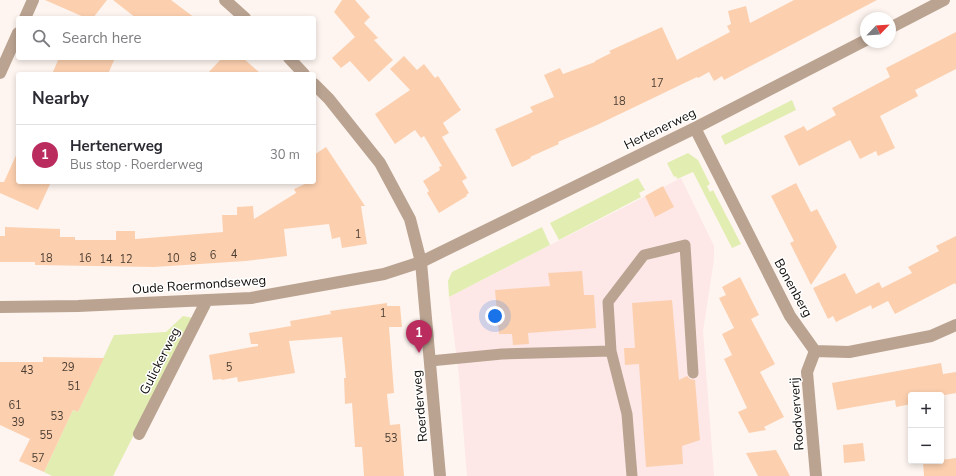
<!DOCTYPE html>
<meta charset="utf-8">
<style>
:root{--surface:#fff;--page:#f2f2f3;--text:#2b2b33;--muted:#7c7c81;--line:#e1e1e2;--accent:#ba2c5e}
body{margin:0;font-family:"Nunito Sans",sans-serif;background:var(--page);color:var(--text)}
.controls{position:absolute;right:12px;bottom:12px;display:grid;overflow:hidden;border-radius:4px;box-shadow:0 2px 6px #0003}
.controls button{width:36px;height:36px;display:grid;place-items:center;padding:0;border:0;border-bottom:1px solid var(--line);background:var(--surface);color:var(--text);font:20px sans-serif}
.compass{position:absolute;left:860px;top:12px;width:36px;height:36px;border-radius:50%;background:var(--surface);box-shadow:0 2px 6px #0003;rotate:65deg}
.you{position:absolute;left:495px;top:316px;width:14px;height:14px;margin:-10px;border:3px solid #fff;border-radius:50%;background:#1a73e8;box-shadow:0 0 0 6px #1a73e833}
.badge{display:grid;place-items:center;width:26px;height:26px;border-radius:50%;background:var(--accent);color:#fff;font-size:13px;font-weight:700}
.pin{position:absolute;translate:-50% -33px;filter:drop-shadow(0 1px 2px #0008)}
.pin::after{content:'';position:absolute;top:21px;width:14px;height:12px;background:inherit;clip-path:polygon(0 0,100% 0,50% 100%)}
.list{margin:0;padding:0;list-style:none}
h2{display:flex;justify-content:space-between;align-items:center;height:52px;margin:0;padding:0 16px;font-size:17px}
h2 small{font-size:13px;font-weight:400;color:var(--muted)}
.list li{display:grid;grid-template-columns:26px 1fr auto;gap:12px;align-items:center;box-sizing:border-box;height:60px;padding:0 16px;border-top:1px solid var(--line)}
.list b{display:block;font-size:15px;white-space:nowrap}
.list p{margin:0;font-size:13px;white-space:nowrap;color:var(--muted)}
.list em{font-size:13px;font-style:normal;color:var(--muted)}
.icon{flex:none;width:22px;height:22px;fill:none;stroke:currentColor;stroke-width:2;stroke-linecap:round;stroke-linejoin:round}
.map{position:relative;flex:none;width:956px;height:476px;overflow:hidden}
.search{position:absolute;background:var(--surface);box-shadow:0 2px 6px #0003;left:16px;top:16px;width:300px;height:44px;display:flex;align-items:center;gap:10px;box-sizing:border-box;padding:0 14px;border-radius:4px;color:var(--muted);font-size:15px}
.panel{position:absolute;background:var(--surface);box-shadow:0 2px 6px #0003;left:16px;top:72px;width:300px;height:112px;border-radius:4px}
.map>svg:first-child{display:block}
.industrial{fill:#fde7e7}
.green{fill:#e1edb1}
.building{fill:#fcd0af}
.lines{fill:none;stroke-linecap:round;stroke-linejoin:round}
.service{stroke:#baa391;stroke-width:11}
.minor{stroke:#baa391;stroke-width:12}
.labels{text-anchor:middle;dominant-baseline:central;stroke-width:3;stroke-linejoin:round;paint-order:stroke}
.number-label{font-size:11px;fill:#4b3d32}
.street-label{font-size:13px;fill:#100c09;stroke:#fff}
</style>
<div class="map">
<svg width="956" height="476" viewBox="0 0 956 476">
<rect width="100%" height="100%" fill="#fef5f0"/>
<!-- industrial -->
<path class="industrial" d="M681 178 714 246V259L703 331 714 476H467L459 376 449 297Z"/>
<!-- green -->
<path class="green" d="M792 100 796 110 725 145 721 136Z
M688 153 698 160 710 184 707 186 710 192 713 190 741 244 732 248 693 172 677 179 676 176 674 177 667 163Z
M638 178 645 190 639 193 641 197 559 240 550 223Z
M542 227 550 245 449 297 448 281 452 272Z
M183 316 193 318 113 476H52L44 472 73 410 78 412 114 335 166 332Z"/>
<!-- building -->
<path class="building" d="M45 0H107L93 18H86Z
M113 0H171L195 18H136Z
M342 0H355L370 17 364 23 378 38 374 40 393 60 369 82 350 61 341 68 332 58 355 37 334 12Z
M794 0H877L724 80 722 76 714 81 709 72 698 78 697 77 597 125 558 142 559 144 530 157 531 158 512 167 495 129 533 112 530 107 554 97 544 75 560 68 563 74 595 62V61L611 53 609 51 662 27 677 60 730 32 727 26 731 24 728 11 746 6 750 23Z
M956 32V69L915 90 918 96 880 116 895 148 878 156 876 151 860 159 850 140 799 166 784 136 804 126 807 131 836 115 832 108 890 77 886 68Z
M404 56 417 70 424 64 435 78 438 76 461 110 443 123 449 133 442 137 467 178 462 181 469 193 466 195 467 196 439 213 427 193 429 191 423 181 440 170 439 167 442 166 424 136 421 138 415 130 395 144 375 114 410 90 390 69Z
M59 58H115L108 74H52Z
M222 58H243L261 74H207Z
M326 147 365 206H361L367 244 342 248 340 237 332 239 329 224 284 229 287 256 246 261 154 267 35 265V262H0V236H5V227L60 229V237H75V240H116V231H135V239L223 232 222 215H237V207L253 206 254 219 296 193 294 189 309 182H314V155Z
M18 151V182H51L38 210 0 193V182H4Z
M796 183 811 212 817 209 837 247 811 285 790 243 794 241 771 196Z
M663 186 674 207 655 217 645 196Z
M956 236V285L955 283 895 314 888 301 872 309 871 305 836 322 833 316 828 319 813 288 845 273 856 294 879 282 882 288 912 273 908 267 939 251 936 246Z
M582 271 584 295H594L596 328 528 333 529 344 513 345 512 334H499L495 290 550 286 548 273Z
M740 277 759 315 751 319 775 364 760 372 784 417 764 427 766 430 749 433 738 412 747 408 724 359 732 355 722 334 734 328 719 298 726 295 722 287Z
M672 300 679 380 687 376 690 379 695 380 700 440 682 446 683 464 646 467 639 364 625 365 624 348H635L632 303Z
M387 303V306H400L402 327H389L394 393 387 394 390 425 400 424 404 476H364L362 447H355L352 403 345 404 344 378H346L342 337 289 341 295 373 238 382 237 377 222 380 221 379 213 380 209 355 258 346V344H251L249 333 291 326 290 321 331 314 330 311Z
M43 357 104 358 78 412 73 410 44 472 19 461 30 439 0 425V362H43Z
M941 363 943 374 956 372V393L945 395H911V404L896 407 895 400 837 410 832 383Z
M863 443 865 461 844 463 843 445Z
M776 450 790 476H758L746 453Z
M956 458V476H924L923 462 941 461V460Z"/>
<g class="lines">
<!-- service -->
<path class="service" d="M611 351 608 302 644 255 685 245 693 373
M430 361 502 354 611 351 627 414 632 476"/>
<!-- minor -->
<path class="minor" d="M225 0 245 18
M25 18 33 0
M890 28 944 0
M289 58 304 74
M0 73 18 33
M314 84 329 99 380 163 410 219 421 262 440 476
M695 128 790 316 815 351 849 352 931 336 956 325
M0 307 78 306 251 298 384 274 421 262 695 128 866 40
M815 351 807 372 816 476
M139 434 207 300"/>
</g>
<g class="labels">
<!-- number labels -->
<g class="number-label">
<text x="657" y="83">17</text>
<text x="619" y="101">18</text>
<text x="358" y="234">1</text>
<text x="234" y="254">4</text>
<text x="213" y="255">6</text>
<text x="193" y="257">8</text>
<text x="46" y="258">18</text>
<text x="85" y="258">16</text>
<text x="173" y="258">10</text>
<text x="106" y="259">14</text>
<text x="126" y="259">12</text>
<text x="383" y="313">1</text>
<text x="68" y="367">29</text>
<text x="229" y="367">5</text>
<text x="27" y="370">43</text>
<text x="74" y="386">51</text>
<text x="15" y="405">61</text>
<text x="57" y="416">53</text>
<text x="18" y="422">39</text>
<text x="46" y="435">55</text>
<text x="391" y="438">53</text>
<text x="38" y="458">57</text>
</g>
<!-- street labels -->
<g class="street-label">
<text transform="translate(660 129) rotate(-26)">Hertenerweg</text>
<text transform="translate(199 285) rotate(-4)">Oude Roermondseweg</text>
<text transform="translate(793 288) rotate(61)">Bonenberg</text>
<text transform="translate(160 361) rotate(-63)">Gulickerweg</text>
<text transform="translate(420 406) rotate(-95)">Roerderweg</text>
<text transform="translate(797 414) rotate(-94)">Roodververij</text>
</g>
</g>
</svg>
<div class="controls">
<button>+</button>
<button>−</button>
</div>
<svg class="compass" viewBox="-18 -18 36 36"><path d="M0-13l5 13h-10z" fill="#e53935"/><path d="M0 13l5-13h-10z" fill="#7c7c81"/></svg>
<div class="you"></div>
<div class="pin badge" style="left:419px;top:353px">1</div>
<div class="search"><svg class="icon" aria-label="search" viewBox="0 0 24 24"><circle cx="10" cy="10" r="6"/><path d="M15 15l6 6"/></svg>Search here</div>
<section class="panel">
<h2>Nearby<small></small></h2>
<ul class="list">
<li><span class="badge">1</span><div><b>Hertenerweg</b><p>Bus stop · Roerderweg</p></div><em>30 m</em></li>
</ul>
</section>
</div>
